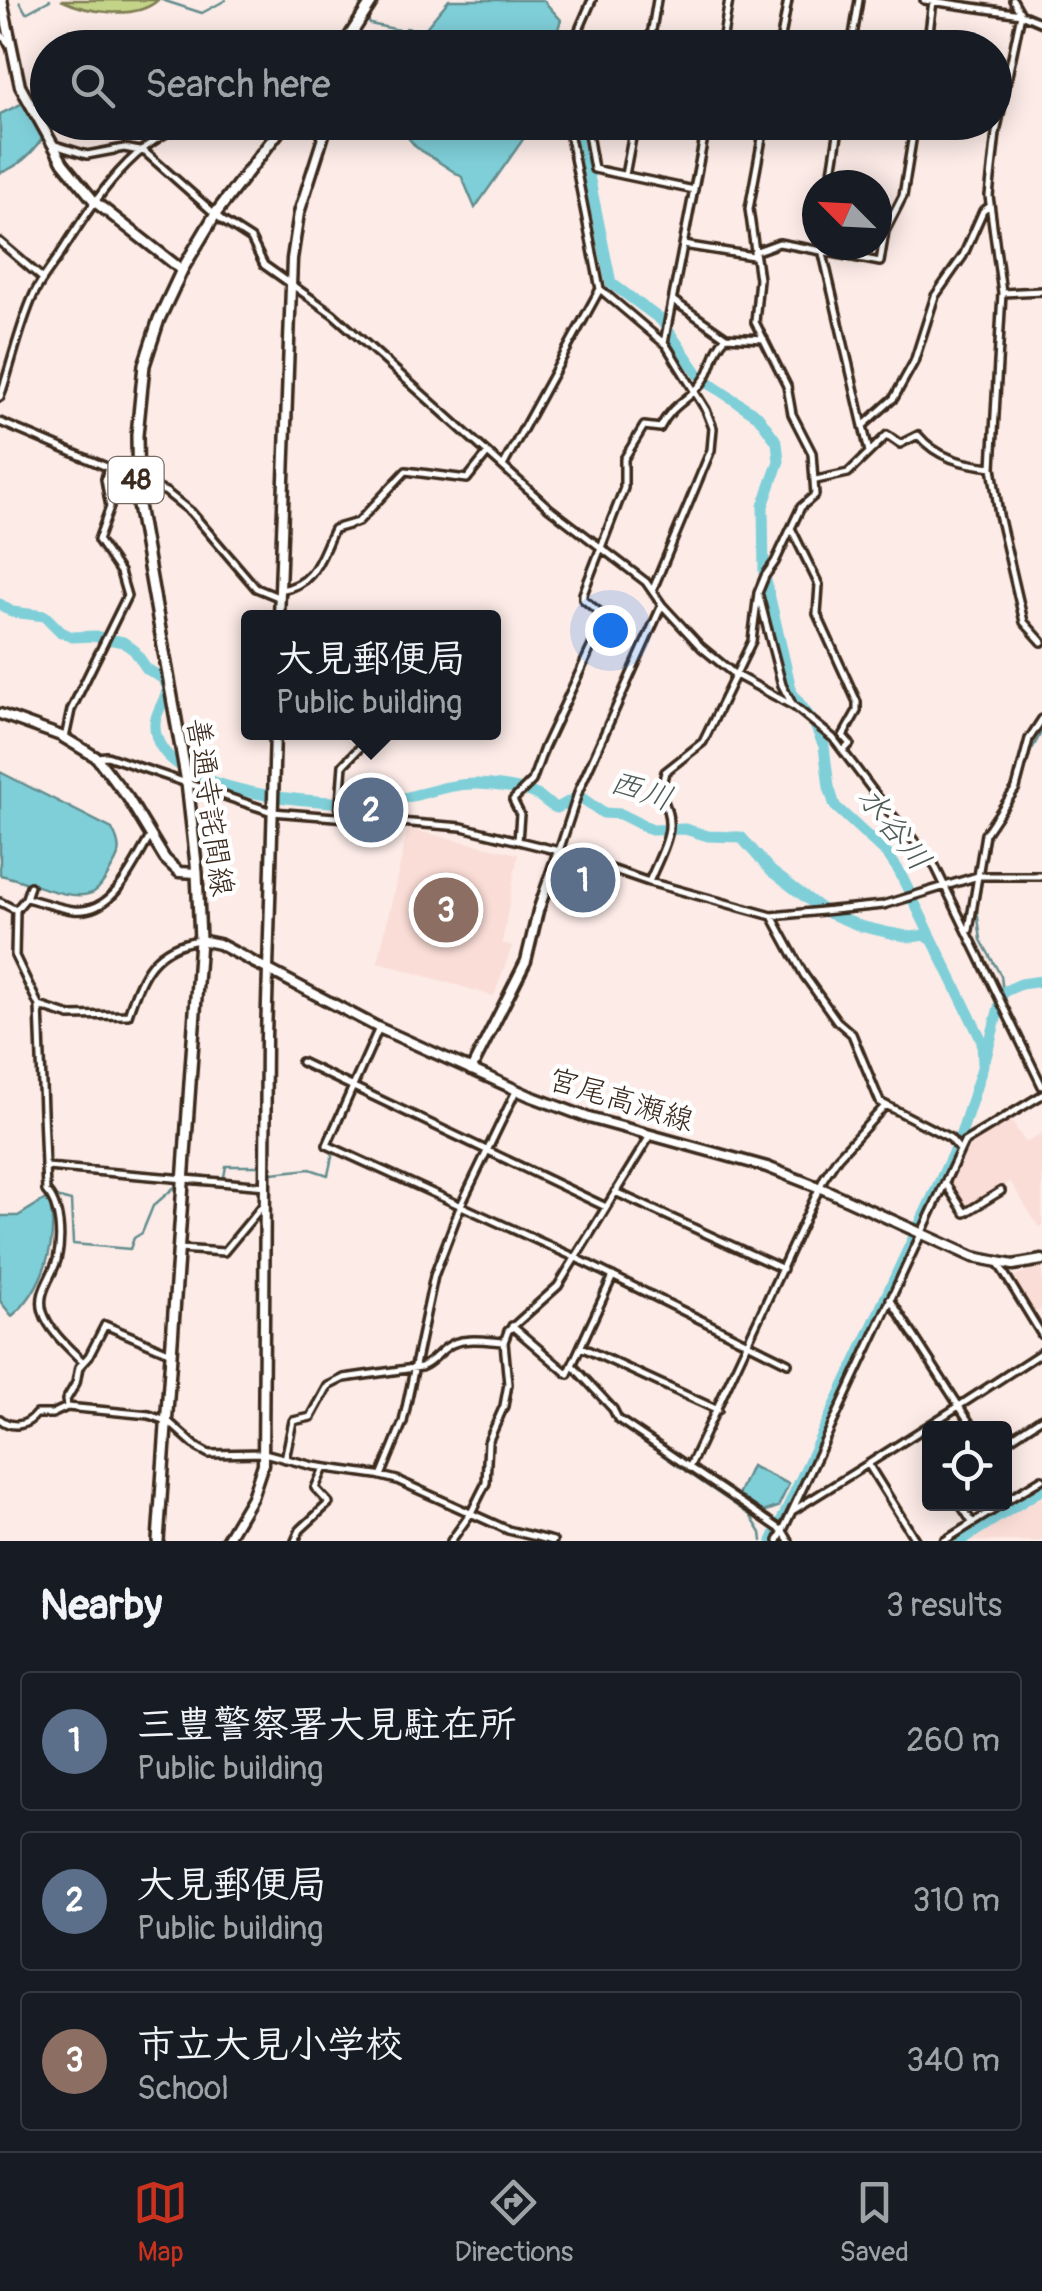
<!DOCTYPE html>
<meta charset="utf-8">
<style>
:root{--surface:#171b24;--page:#20242c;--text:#f1f3f6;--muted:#9ea1a6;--line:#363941;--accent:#c8321e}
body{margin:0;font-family:Pangolin,"Klee One",sans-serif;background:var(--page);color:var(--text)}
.controls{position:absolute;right:30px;bottom:30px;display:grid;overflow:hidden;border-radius:10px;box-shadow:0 5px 25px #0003}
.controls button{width:90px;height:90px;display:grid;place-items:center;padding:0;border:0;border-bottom:2px solid var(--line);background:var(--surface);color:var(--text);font:50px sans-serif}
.compass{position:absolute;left:802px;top:170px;width:90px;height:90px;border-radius:50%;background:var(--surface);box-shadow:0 5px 25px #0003;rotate:294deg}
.you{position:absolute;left:610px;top:630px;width:35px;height:35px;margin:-25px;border:8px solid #fff;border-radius:50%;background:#1a73e8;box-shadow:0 0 0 15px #1a73e833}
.badge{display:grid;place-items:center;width:65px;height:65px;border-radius:50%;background:var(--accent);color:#fff;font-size:32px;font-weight:700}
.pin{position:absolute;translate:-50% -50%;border:5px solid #fff;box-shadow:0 2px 10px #0006}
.popup{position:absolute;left:241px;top:610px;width:260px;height:130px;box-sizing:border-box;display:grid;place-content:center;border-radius:10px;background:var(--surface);filter:drop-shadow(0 2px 8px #0005);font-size:32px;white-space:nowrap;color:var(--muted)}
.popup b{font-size:38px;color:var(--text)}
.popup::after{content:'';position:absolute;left:50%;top:100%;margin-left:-20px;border:20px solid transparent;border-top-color:var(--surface)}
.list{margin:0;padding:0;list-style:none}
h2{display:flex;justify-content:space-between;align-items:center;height:130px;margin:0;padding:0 40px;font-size:42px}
h2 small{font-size:32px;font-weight:400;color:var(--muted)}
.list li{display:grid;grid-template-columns:65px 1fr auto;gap:30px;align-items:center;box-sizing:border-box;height:140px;margin:0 20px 20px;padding:0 20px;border:2px solid var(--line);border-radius:10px}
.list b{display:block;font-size:38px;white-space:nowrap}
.list p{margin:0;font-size:32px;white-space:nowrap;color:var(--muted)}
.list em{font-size:32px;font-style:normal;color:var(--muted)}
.icon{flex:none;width:55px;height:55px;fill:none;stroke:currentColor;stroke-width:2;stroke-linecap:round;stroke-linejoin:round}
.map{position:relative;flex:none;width:1042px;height:1541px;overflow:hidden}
.search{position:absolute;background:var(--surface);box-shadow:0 5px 25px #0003;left:30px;right:30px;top:30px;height:110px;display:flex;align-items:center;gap:25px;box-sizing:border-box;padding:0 35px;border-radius:55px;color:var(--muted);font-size:38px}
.sheet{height:610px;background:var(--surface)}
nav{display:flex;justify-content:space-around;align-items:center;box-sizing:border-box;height:140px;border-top:2px solid var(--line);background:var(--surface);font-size:28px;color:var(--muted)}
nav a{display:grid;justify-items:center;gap:5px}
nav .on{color:var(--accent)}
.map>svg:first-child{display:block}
.built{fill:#faddd6}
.green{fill:#c3d388;stroke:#7f7e53;stroke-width:2.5}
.water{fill:#7fcfd9;stroke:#648d8e;stroke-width:2.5}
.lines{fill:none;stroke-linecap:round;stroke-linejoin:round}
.stream{stroke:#648d8e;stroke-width:2.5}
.river{stroke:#7fcfd9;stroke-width:11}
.minor-casing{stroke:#3b2a1e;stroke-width:12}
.tertiary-casing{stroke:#3b2a1e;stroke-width:15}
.secondary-casing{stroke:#3b2a1e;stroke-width:15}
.primary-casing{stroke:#3b2a1e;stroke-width:16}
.minor{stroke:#fff;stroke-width:5}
.tertiary{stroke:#fff;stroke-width:8}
.secondary{stroke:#fff;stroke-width:8}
.primary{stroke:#fff;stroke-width:9}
.labels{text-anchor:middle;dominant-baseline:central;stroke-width:9;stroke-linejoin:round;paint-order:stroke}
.shield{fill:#fff;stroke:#766a62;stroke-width:2.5}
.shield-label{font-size:28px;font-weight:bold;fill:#3b2a1e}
.street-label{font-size:30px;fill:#3b2a1e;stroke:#fff}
.water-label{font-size:32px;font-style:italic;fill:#4f5c56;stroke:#fff}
</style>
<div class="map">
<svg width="1042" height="1541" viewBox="0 0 1042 1541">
<rect width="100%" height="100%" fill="#fcebe7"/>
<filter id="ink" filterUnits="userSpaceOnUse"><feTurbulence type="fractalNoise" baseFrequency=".01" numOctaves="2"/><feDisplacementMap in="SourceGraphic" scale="20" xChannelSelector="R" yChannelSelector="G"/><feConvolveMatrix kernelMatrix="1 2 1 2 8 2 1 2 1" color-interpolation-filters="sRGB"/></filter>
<g filter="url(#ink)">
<!-- built -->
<path class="built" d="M408 829 518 854 502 943 512 946 494 996 378 962Z
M1009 1118 1026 1143 1042 1133V1225L1039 1227 1010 1181 965 1210 949 1183 968 1148Z
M1042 1266V1309L1034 1314 1010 1278Z
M1042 1495V1541H970Z"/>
<!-- green -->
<path class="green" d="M61 0H158C135 21 86 12 61 0Z"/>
<!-- water -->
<path class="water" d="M449 0H543L561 20 552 47H406L410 36 403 34 406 28 424 30Z
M23 103 44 136C33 153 20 166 0 173V114Z
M396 123H530L524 138 475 208 462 177 416 147Z
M0 772 112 829C119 842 122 852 113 866 108 874 103 886 94 892 72 904 24 879 0 875Z
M49 1197 52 1201 50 1204C58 1242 43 1290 12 1316L0 1301V1216H18Z
M751 1466 789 1484 778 1507 760 1513 737 1497Z"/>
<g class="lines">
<!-- stream -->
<path class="stream" d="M162 0 202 13 226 0
M322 0H332
M356 0 362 7
M20 2 26 13 50 0
M368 19 370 24 404 31
M1003 992 1001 976 981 940 977 910 990 833 1019 791 1030 753 1042 731
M272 1173 310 1169 328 1175 333 1152H336
M385 1174 405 1183
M195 1175 221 1178 224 1177 226 1166H262
M416 1188 457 1207
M55 1197 71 1201 73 1244 130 1249 134 1238 142 1233 153 1206 177 1185
M462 1210 568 1259
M568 1364 606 1279 576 1262
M573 1372 609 1410 617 1424 750 1515 761 1533 762 1541"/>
<!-- river -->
<path class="river" d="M578 122 611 283 661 320 701 378 758 416 777 442 779 461 763 506 764 572 792 693 814 723 824 746 829 787 835 806 888 855 899 871 982 1041 983 1065 959 1140 772 1541
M0 604 12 612 45 616 61 632 72 637 94 636 123 642 134 650 147 669 162 678 168 687C166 700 156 711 155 723 151 796 331 806 379 802 412 800 443 783 477 784 497 785 519 787 537 795 545 799 548 805 557 808L579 796 603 813 620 814 652 830 685 829 708 836 741 837 771 871 824 911 860 926 890 933 911 937 925 935 932 940
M986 1057 1003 992 1021 984 1042 981
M960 1541 1042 1489"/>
<defs>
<path id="minor" d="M924 0 1021 14 1042 23
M1013 0 1021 14 996 133 989 196 1002 293 992 467 999 515 1024 622 1042 642
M0 33 9 44
M571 48 592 0
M649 48 657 0
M721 48 729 0
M779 48 788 0
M851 48 859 0
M927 48 933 1
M567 122 600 289 666 345 706 410 713 428 711 450 653 589
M586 122 594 169 694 190
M55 145 87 155 124 148 145 152 223 221 251 239 264 265 333 314 549 508 646 582 662 605 701 647 734 674 795 707 833 738 886 808 934 864 1042 1086
M625 175 635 122
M830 185 840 122
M0 242 42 278
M683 245 753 256
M821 245 869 452
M754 252 779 243 880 262 885 231 903 196 915 122
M1002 293 1042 291
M674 301 726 337 764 339
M664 343 707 122
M0 397C12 363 19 327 34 294 41 280 50 269 59 256 92 205 130 141 192 122
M0 422 166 492 191 512 256 588 278 597
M864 425 894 398 914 362 935 296 963 256 983 211 989 207
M503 466 600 289
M816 480 848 473 887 435 900 444 918 435C937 458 963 464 992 467
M791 528 819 585 817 614 857 702V711L843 736 850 744 843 751
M280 590C316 585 320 557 334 529L358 522 406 471 467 479 487 454
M759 596 782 685 792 704
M65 738 71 710 127 596 120 572 98 540 110 507 105 479 108 467
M96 757 107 756 272 812 462 827 559 851 649 882 772 916 883 905 978 876H1042
M339 816 343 765 375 732
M518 841 520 814 513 800 532 781 544 748 604 620 599 612 583 599V594L624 488V459L644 426 660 428C673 402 690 401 704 380 714 366 712 351 726 337
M559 851 579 790 662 605
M649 882C663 847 680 829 660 793L665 772 703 742 752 641 758 593 765 576 775 562 801 507 815 495 812 453 792 414 787 386 755 322 759 279 749 209 765 122
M30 886 26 898 16 910 15 956 39 1006 46 1191C61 1206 62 1240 57 1260 51 1279 37 1292 43 1312 49 1331 69 1348 83 1362
M26 898C42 902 58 908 73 910 114 915 132 866 150 837
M0 902 16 910
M772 916 804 975 837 1021 852 1034 880 1102 950 1138 960 1150
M969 930 985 834 1016 788 1029 739 1042 719
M39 1006 70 1016 128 1015C141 974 154 946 200 940
M379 1028 327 1145 574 1257 788 1363
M301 1062 606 1207
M47 1167 266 1186
M945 1183 965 1213 1001 1191
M615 1192 783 1269
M179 1249 224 1252 263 1205
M998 1263 1042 1335
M890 1299 959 1406 868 1464 916 1541
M512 1326 568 1374 613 1276
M581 1347 718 1410
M573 1366 613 1409 618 1419 783 1531 789 1541
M67 1407 66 1400 76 1383 79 1367 89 1356 105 1325 171 1353
M0 1419C12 1429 27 1426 36 1414H52L67 1407 149 1415 169 1422 198 1448 209 1454 264 1453 313 1466 377 1475 397 1480 508 1530 553 1541
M973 1428 959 1406 1042 1352
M1004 1443 1042 1418
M285 1459 293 1421 311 1417 328 1386 344 1378 421 1367C433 1362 437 1354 447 1347 460 1336 488 1341 504 1342
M689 1468 824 1178 838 1157 885 1106
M381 1476 403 1422 434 1276 461 1205 516 1091
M1004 1502 1042 1479
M960 1504 972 1522
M794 1510 868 1464
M295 1541 300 1530 329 1503 315 1488 324 1468
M451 1541 471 1513 486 1483 488 1442 504 1406 508 1384 504 1342 508 1331 558 1286 648 1139
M778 1541 964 1142 1042 1095
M944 1541 1003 1504"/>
<path id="tertiary" d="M2 0 20 86 63 163 95 202 182 270
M279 618 292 259 299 213 328 122
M471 1070 526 961 538 911 559 851
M226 1541 252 1497 263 1464 266 1037 275 732"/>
<path id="secondary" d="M0 714 61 736 96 757 128 798 165 859 179 872 197 873
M200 940 219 944 379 1028 530 1096 589 1118 767 1167 828 1191 973 1257 1013 1265 1042 1260"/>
<path id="primary" d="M342 48 373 0
M158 1541 200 940 197 873 187 782 138 505 137 435 144 365 159 319 182 270 216 213 286 122"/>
</defs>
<!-- minor casing -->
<use href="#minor" class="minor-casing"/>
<!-- tertiary casing -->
<use href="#tertiary" class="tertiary-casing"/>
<!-- secondary casing -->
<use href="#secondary" class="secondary-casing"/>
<!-- primary casing -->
<use href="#primary" class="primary-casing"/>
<!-- minor -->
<use href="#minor" class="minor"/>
<!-- tertiary -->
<use href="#tertiary" class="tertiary"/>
<!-- secondary -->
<use href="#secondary" class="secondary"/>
<!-- primary -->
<use href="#primary" class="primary"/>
</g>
</g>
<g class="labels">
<!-- shield labels -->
<rect class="shield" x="108.5" y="457" width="55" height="46" rx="8"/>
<g class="shield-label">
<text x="136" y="480">48</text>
</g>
<!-- street labels -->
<g class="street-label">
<text transform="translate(210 807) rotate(82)">善通寺詫間線</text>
<text transform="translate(621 1100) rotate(17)">宮尾高瀬線</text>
</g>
<!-- water labels -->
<g class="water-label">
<text transform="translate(641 791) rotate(18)">西川</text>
<text transform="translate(894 829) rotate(52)">水谷川</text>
</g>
</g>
</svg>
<div class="controls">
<button><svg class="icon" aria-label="locate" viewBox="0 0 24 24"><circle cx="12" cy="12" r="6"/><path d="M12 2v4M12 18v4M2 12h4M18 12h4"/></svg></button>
</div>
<svg class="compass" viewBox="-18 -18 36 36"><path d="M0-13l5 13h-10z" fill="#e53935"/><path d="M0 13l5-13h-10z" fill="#9ea1a6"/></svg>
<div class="you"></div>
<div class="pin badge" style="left:583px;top:880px;background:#5c6f8a">1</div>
<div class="pin badge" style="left:371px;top:810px;background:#5c6f8a">2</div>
<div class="popup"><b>大見郵便局</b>Public building</div>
<div class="pin badge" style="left:446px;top:910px;background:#8d6e63">3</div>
<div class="search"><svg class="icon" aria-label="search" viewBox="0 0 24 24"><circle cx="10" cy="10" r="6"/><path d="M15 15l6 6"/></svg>Search here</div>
</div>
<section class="sheet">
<h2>Nearby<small>3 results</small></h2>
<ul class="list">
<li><span class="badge" style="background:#5c6f8a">1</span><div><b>三豊警察署大見駐在所</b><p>Public building</p></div><em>260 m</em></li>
<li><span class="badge" style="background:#5c6f8a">2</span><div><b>大見郵便局</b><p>Public building</p></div><em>310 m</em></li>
<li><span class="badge" style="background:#8d6e63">3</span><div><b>市立大見小学校</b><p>School</p></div><em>340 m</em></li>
</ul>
</section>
<nav>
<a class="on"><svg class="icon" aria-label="map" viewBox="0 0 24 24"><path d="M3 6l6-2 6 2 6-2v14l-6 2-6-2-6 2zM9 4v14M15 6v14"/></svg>Map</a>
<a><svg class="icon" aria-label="directions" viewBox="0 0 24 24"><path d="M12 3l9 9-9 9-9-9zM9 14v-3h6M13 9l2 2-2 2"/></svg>Directions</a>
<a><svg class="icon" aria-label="saved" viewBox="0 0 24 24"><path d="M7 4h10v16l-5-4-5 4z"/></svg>Saved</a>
</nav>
